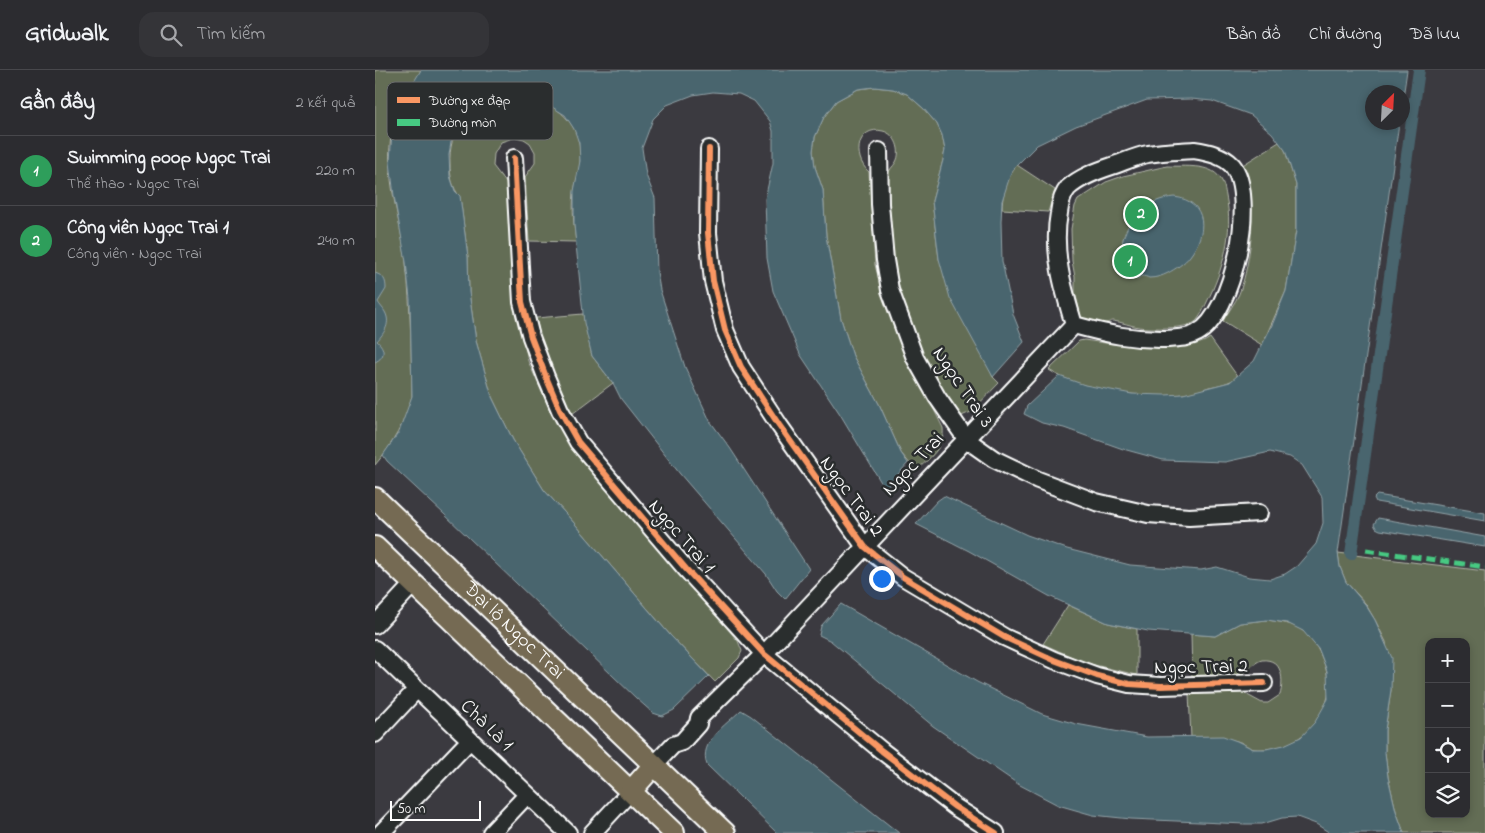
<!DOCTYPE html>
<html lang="vi">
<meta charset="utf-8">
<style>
:root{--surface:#2c2c30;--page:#343438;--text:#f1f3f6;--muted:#a6a7ab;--line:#48484c;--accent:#ff9aa2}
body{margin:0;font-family:"Indie Flower",sans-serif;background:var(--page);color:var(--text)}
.controls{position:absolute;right:15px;bottom:15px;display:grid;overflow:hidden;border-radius:10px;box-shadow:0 2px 8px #0003}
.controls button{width:45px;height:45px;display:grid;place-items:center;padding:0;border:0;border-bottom:1px solid var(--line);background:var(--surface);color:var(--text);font:25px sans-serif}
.compass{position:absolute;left:990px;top:15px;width:45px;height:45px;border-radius:50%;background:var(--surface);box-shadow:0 2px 8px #0003;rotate:24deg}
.scale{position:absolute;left:15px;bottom:12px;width:91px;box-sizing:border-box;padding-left:5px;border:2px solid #fff;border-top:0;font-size:14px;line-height:18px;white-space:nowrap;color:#fff;-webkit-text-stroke:4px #2a2d2e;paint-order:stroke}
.you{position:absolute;left:506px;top:508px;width:18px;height:18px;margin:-12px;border:4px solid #fff;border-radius:50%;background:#1a73e8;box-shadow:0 0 0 8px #1a73e833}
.badge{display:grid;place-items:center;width:32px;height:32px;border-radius:50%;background:var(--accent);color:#fff;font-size:16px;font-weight:700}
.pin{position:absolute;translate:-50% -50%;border:2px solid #fff;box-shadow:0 1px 5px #0006}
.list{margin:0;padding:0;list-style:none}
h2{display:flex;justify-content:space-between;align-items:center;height:65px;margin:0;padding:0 20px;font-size:21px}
h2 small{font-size:16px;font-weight:400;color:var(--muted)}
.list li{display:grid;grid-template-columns:32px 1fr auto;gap:15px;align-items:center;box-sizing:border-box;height:70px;padding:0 20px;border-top:1px solid var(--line)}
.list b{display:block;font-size:19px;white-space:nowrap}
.list p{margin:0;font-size:16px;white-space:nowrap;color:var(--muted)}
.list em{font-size:16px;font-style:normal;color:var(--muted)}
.icon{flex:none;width:28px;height:28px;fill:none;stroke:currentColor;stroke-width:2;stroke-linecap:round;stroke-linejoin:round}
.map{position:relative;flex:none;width:1110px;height:763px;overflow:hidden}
header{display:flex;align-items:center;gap:30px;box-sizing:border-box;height:70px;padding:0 25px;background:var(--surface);border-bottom:1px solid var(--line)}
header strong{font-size:24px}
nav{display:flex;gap:28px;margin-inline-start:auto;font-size:18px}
.search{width:350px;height:45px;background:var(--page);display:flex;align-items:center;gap:12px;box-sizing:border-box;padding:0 18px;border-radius:15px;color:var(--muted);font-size:19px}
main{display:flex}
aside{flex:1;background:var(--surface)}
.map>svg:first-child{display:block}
.green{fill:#646d54;stroke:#b2b6aa;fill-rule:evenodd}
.water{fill:#4a656e;stroke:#92a3a8}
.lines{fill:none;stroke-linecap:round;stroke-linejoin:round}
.canal{stroke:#4a656e;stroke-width:12}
.minor-casing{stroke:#fff;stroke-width:20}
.major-casing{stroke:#fff;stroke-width:24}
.minor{stroke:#2a2d2e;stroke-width:16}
.major{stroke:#746b52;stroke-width:20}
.quiet{stroke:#46c982;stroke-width:5;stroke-dasharray:10 5;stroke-linecap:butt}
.cycleway-casing{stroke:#2a2d2e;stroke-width:9}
.cycleway{stroke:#f99763;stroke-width:6}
.labels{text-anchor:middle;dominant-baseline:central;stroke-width:5;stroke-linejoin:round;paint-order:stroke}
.street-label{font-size:20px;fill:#fff;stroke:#2a2d2e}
.key{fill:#2a2d2e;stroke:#6a6c6d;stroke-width:1}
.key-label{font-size:14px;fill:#fff}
</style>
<header>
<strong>Gridwalk</strong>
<div class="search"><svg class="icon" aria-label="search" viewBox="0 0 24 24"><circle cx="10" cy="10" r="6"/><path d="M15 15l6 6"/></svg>Tìm kiếm</div>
<nav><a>Bản đồ</a><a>Chỉ đường</a><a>Đã lưu</a></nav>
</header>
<main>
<aside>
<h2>Gần đây<small>2 kết quả</small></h2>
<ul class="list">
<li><span class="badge" style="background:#2e9e5b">1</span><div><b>Swimming poop Ngọc Trai</b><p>Thể thao · Ngọc Trai</p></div><em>220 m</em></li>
<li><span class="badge" style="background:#2e9e5b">2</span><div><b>Công viên Ngọc Trai 1</b><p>Công viên · Ngọc Trai</p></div><em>240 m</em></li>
</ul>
</aside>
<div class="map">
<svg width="1110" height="763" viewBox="0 0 1110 763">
<rect width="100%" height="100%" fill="#3b3a40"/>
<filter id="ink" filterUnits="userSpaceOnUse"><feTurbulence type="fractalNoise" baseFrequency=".02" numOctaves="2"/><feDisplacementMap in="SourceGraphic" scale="10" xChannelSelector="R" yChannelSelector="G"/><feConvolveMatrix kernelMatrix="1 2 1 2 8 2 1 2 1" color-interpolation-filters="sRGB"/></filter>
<g filter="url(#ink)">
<!-- green -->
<path class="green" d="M0 0H46C37 20 21 39 17 61 8 105 26 150 31 193 36 238 36 282 37 326 30 352 18 374 0 395Z
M499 17 518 19 532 24 548 38 562 54 567 65 570 80 568 90 557 131 564 189 611 291 618 307 624 313 596 342 584 347 578 344C550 288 515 227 514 162 513 143 511 123 513 105 514 99 518 97 521 92 527 81 521 64 508 61 483 55 476 86 494 102L500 195 510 232 533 287 568 358C570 378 554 388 541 401L526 383 504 334 478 286 466 249 451 166 448 120 440 97 438 81 440 67 449 47 461 31 483 19Z
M147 26C183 33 208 53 205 93 204 103 200 113 199 123 197 139 199 156 201 172L154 171 150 107 160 93V82L155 73 149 69 141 67 126 72 119 84 118 96 132 114 141 231 153 291 181 353 206 389 363 571 367 581 364 588 340 612 295 565 200 454 169 420 138 370 117 327 101 271 94 222 93 187 85 127C77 117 75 106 75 94 74 79 78 63 87 51 93 43 118 31 128 28 134 26 141 26 147 26Z
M904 72 910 80 921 115V161L911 221 887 275 848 251C853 242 860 233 864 224 876 194 885 124 866 96Z
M642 95 680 120 673 142 627 139C627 126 632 105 642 95Z
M792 96C808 97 835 93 845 108 849 113 850 120 851 126 859 163 848 199 832 232 829 238 825 248 820 252 810 259 777 259 764 257 756 256 747 252 738 251 734 251 736 252 731 253 723 256 713 251 706 247L700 222V207L697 191 696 159 700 136 703 130 731 112 748 106Z
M208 244 217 286 238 313 197 344 168 280 161 248Z
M835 268 863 307C854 313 845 315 834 317 826 320 817 323 808 324 774 330 703 320 674 300L704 271 709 270C735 274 815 285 835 268Z
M963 483 1110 501V763H1029L1021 741 1013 707 1010 682V660L1016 620 1011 572 1000 550 990 533 971 512 965 497ZM1054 572H1091V744H1054Z
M693 535 733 553 762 559V605L711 593 668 574Z
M892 550C904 552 918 553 928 561 944 572 959 610 952 630 946 650 929 669 909 675 901 678 888 680 879 679 873 678 868 672 862 671 848 667 830 668 816 668L814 623 865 621 887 633H893L905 625C909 611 908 588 887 590 878 592 873 603 864 604 849 607 832 606 817 607L816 564 840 566 865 553Z"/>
<!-- water -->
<path class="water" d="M46 0H1032L1028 28V22H998V52L1024 53 963 483 965 497 971 512 990 534 1000 550 1017 588 1016 620 1010 660V682L1013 707 1021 741 1029 763H955L941 754 922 747 907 748 887 754H870L756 749 718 745 683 735 643 714 558 656 456 571 444 565 446 556 466 534 602 612 667 644 701 654 772 667 848 666 862 671 878 679H891L909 675 926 667 940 652 953 629 952 601 944 580 928 561 912 553 892 550 865 553 840 566 773 561 733 553 674 526 594 481 541 454 562 431 569 426 652 465 692 479 755 495 826 500 842 497 874 507 895 509 910 504 922 496 941 474 948 453 947 427 927 395 915 387 895 382 850 392 788 390 748 379 689 358 667 353 649 344 652 336 684 306 710 315 757 324 790 325 808 324 855 312 879 291 898 253 911 221 921 161V115L910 80 897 63 876 45 837 31 816 29 772 30 701 56 662 75 637 100 627 131 626 152 627 191 638 244 649 272 618 307 575 228 564 189 557 131 568 90 570 80 567 65 562 54 548 38 532 24 518 19 499 17 483 19 461 31 449 47 440 67 438 81 440 97 448 120 451 166 466 249 478 286 504 334 526 383 533 393 510 419 465 344 425 284 398 221 392 188 390 129 398 93V61L395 51 379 31 364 24 338 22 318 25 292 35 278 49 267 78 271 105 280 128 282 202 285 220 310 297 335 351 355 378 434 499 410 529 402 521 391 504 305 404 246 329 238 313 217 286 209 253 199 155V121L205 91 204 73 199 59 190 45 164 29 147 26 128 28 108 37 88 50 76 72 74 85 75 106 80 121 85 126 93 187 94 222 101 271 117 327 138 370 169 420 200 454 295 565 334 606 299 640 287 646 278 643 261 628 69 444 12 391 8 385 24 362 37 326 35 229 31 192 19 126 15 92 17 60 32 23Z
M799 127C834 131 832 164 815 186 810 193 800 199 793 203 787 206 781 208 774 208 772 207 769 206 767 206 765 206 765 208 763 208 757 210 752 204 747 200 746 195 748 194 749 189 750 183 746 176 748 169 755 145 775 129 799 127Z
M0 203C9 206 11 210 11 219L3 232C5 236 8 238 10 242 16 253 10 262 2 271 10 278 11 287 0 292Z
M1002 425 1110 443V451L1001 432 999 428Z
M1003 448 1110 467V477L1005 460 1001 458 999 454Z
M366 640 376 646 524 763H402L332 695C323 672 351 655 366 640Z"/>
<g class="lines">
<!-- canal -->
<path class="canal" d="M976 484 1044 0"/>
<defs>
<path id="minor" d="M334 79 333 163 338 211 350 260 366 297 404 355 490 477 528 507 629 567 679 590 722 606 754 614 786 616 889 613
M819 80C832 82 848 85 857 95 883 126 858 245 822 263 814 268 803 268 793 269 758 270 732 264 699 255 688 218 677 181 684 143 685 134 687 125 693 118 705 107 722 101 737 96 749 92 761 86 773 84 788 81 804 81 819 80Z
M504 81 505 134 510 190 515 220 540 288 562 327 592 370 619 389 663 410 721 432 773 444 814 447 884 443
M139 88 147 232 156 267 171 307 185 340 203 372 311 499 389 584 507 681 580 737 621 763
M0 555 39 513
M0 579 193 763
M0 664 42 619
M279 695 298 675 307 672 323 654 324 648 389 584 699 255
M6 763 95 670
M116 763 152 725
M217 763 256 721"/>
<g id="major">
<path id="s1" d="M0 428 350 763"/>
<path d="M0 477 299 763"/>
<path d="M256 721 279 695"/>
</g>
</defs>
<!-- minor casing -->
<use href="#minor" class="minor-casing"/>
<!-- major casing -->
<use href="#major" class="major-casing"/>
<!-- minor -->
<use href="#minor" class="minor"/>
<!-- major -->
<use href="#major" class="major"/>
<!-- quiet -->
<path class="quiet" d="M991 480 1110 497"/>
<defs>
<path id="cycleway" d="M334 79 333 163 338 211 350 260 366 297 404 355 490 477 528 507 629 567 679 590 722 606 754 614 786 616 889 613
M139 88 147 232 156 267 171 307 185 340 203 372 311 499 389 584 507 681 580 737 621 763"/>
</defs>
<!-- cycleway casing -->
<use href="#cycleway" class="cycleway-casing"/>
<!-- cycleway -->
<use href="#cycleway" class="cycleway"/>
</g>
</g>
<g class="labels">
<!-- street labels -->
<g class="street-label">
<text transform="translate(587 318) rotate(56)">Ngọc Trai 3</text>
<text transform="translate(539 395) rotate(-46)">Ngọc Trai</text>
<text transform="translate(476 427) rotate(54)">Ngọc Trai 2</text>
<text transform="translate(306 467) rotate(49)">Ngọc Trai 1</text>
<text stroke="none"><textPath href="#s1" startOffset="192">Đại lộ Ngọc Trai</textPath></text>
<text transform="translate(826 598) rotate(-1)">Ngọc Trai 2</text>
<text transform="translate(111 656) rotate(44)">Chà Là 1</text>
</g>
</g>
<!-- legend -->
<rect x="12" y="12" width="166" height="58" rx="8" class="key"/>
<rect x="22" y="27" width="23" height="6" fill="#f99763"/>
<rect x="22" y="49" width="23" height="7" fill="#46c982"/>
<g class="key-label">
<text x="54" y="35">Đường xe đạp</text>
<text x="54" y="57">Đường mòn</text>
</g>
</svg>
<div class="controls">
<button>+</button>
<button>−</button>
<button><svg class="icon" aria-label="locate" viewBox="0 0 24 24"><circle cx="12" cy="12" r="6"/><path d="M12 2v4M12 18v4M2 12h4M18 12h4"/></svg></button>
<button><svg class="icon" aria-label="layers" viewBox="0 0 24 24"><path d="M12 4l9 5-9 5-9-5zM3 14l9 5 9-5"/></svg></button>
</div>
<svg class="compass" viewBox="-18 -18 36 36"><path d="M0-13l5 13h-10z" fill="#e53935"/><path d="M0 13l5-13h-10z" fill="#a6a7ab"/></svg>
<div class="scale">50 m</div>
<div class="you"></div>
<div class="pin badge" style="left:755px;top:191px;background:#2e9e5b">1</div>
<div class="pin badge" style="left:766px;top:144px;background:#2e9e5b">2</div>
</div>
</main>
